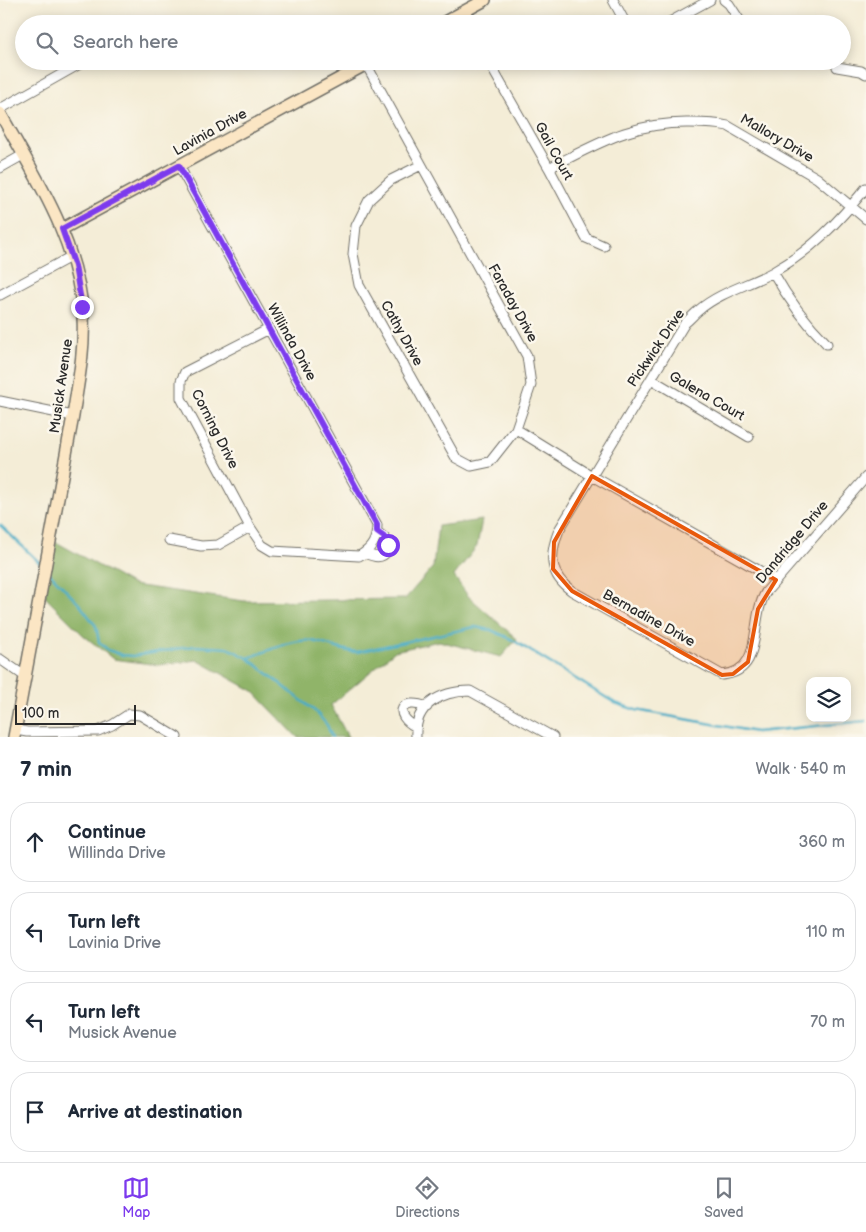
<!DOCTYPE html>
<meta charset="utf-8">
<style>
:root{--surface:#fff;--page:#f2f2f3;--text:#1f2937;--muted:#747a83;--line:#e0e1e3;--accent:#7c3aed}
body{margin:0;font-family:"Balsamiq Sans",sans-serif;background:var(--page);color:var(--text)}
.controls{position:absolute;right:15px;bottom:15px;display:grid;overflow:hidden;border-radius:10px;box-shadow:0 2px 12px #0003}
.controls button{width:45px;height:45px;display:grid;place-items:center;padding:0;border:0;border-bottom:1px solid var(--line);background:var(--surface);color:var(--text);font:25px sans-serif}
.scale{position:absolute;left:15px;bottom:12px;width:121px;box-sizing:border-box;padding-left:5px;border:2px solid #2b2b2b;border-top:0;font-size:14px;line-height:18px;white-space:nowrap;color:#2b2b2b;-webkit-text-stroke:4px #fbf7ec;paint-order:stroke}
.stop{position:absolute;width:15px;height:15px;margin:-11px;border:4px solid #7c3aed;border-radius:50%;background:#fff}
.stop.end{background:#7c3aed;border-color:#fff;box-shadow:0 1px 5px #0008}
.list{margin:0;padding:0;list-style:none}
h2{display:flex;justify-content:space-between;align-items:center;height:65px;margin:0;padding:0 20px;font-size:21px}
h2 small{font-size:16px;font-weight:400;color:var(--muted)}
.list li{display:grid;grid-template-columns:32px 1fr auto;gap:15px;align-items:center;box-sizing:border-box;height:80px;margin:0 10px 10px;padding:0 10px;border:1px solid var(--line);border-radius:20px}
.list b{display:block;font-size:19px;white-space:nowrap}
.list p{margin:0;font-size:16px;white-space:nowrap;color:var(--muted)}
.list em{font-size:16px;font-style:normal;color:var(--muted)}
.icon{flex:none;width:28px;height:28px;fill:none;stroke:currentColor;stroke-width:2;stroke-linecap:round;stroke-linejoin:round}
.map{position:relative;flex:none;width:866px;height:737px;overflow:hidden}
.search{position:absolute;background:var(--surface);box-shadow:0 2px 12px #0003;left:15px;right:15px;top:15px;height:55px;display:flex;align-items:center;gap:12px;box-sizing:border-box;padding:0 18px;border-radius:28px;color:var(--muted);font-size:19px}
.sheet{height:425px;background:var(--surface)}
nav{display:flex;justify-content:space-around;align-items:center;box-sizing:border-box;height:70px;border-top:1px solid var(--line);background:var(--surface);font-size:14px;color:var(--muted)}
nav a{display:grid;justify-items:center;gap:2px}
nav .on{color:var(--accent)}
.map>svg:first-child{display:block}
.forest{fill:#90b469;stroke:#5e704a}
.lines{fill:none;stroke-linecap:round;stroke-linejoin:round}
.stream{stroke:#47acc6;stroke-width:2.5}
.street-casing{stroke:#716f67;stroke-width:11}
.secondary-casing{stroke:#716f67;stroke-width:14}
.street{stroke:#fff;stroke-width:9}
.secondary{stroke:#fbe6c4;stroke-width:11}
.route{stroke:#7c3aed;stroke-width:6}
.marked{fill:#e8590c;fill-opacity:0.2;stroke:#e8590c;stroke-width:4;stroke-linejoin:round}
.labels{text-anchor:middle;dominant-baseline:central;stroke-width:5;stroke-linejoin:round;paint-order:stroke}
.street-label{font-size:14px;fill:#2b2b2b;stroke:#fbf7ec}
</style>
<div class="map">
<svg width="866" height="737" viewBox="0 0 866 737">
<rect width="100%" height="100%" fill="#fbf7ec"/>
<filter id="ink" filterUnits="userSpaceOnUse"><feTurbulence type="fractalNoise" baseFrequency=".02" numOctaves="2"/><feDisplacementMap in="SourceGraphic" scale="10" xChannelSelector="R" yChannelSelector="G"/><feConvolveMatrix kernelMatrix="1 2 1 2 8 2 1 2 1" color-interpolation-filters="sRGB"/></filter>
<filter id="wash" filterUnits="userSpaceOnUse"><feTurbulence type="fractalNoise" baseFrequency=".0096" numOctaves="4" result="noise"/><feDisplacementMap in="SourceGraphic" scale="20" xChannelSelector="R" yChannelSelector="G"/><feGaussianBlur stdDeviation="1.12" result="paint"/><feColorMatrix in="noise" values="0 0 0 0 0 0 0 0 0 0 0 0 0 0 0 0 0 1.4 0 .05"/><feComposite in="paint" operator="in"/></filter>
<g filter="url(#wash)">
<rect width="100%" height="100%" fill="#f4edd7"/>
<!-- forest -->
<path class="forest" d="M482 520 477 546 454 576 468 596 517 639 501 657 439 641 395 651 331 705 348 737H297L253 691 197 660 159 665 113 659 82 634 45 597 56 542 133 585 244 601 405 599 433 567 438 526Z"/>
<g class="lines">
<!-- stream -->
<path class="stream" d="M0 525 42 565
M48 571 80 605 96 626 99 642 108 650 122 655 133 656 195 646 228 648 248 658 316 712 327 725 332 737
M248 658C266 652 293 638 312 641 327 644 341 651 357 652L475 627 491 630 511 639 615 703 636 710 756 732 866 721"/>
</g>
</g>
<g filter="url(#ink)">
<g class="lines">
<defs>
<path id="street" d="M613 0 626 24
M724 0 729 4 742 24
M461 13 467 24
M666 24 710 0
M488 61 549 168 586 238 604 246
M366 64 527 356 531 385 516 429 490 462 471 466 456 458 359 285 353 254 356 226 369 200 391 180 421 165
M837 67 861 71 866 74
M0 109 85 61
M179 166 377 525C377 540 372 549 359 556L272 551 262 545 250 527 181 398V381L185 372 269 329
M0 168 23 155
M549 168C599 143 632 122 690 123 703 123 715 123 728 126L817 178 866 219
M866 188C839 221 811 251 773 272 749 285 720 292 699 310 694 314 690 319 685 323L559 530C549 555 549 575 572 591L722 675C766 671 748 621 766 592L866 477
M773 272C788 299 805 322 827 344
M0 295 72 256
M651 379 749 437
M0 401 73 416
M516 429 592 476 776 580
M169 540 201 546 218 545 250 527
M364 553C374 557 382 560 388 550L384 537 377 532
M0 659 26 677
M416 727C392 714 401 697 427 707
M16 730 27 732 98 731 112 725 129 714 140 715 177 737
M416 737C414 705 441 691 470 691L553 737"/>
<path id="secondary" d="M441 24 485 0
M0 113C36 178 78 240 83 317 85 350 78 383 73 416L14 737
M62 229 372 61"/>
</defs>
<!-- street casing -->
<use href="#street" class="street-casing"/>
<!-- secondary casing -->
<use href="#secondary" class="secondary-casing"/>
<!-- street -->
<use href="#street" class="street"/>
<!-- secondary -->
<use href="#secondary" class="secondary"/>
</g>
</g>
<g class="lines" filter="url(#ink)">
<!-- route -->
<path class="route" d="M82 307 75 266 62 229 179 166 377 525V532L384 537 388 545"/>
</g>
<!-- marked area -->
<path class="marked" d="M592 476 776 580 758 609 748 662 733 674 722 675 572 591 553 569 554 542Z"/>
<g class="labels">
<!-- street labels -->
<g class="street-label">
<text transform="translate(210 132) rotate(-29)">Lavinia Drive</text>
<text transform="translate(777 138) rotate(30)">Mallory Drive</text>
<text transform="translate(554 151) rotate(61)">Gail Court</text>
<text transform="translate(513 303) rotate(61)">Faraday Drive</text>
<text transform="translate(402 333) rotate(61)">Cathy Drive</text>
<text transform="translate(292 342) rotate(61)">Willinda Drive</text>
<text transform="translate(656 348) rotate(-56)">Pickwick Drive</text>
<text transform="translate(61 386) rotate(-82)">Musick Avenue</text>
<text transform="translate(707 396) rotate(30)">Galena Court</text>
<text transform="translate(215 429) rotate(63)">Corning Drive</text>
<text transform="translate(792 542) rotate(-50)">Dandridge Drive</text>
<text transform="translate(649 618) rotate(29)">Bernadine Drive</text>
</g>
</g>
</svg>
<div class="controls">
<button><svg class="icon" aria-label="layers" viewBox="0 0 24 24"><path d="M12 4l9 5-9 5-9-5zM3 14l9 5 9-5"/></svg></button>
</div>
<div class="scale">100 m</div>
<div class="stop" style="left:388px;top:545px"></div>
<div class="stop end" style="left:82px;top:307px"></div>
<div class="search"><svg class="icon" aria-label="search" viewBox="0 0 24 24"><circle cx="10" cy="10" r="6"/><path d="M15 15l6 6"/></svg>Search here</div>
</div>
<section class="sheet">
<h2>7 min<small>Walk · 540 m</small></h2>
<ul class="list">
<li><svg class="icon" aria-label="ahead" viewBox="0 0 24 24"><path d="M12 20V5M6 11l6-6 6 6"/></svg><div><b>Continue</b><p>Willinda Drive</p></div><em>360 m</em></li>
<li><svg class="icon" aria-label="left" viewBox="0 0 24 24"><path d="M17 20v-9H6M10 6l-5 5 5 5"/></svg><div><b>Turn left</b><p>Lavinia Drive</p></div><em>110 m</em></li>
<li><svg class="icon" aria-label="left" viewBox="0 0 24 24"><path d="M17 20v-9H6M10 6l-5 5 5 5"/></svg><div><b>Turn left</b><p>Musick Avenue</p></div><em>70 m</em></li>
<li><svg class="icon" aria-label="arrive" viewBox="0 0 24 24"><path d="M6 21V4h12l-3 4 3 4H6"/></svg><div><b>Arrive at destination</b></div></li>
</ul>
</section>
<nav>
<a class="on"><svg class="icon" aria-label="map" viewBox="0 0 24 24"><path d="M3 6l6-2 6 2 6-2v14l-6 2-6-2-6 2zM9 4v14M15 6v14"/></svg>Map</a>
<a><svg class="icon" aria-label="directions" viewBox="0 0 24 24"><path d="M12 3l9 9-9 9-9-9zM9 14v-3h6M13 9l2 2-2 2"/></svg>Directions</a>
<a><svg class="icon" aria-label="saved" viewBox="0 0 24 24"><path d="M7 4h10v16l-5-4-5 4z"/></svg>Saved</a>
</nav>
